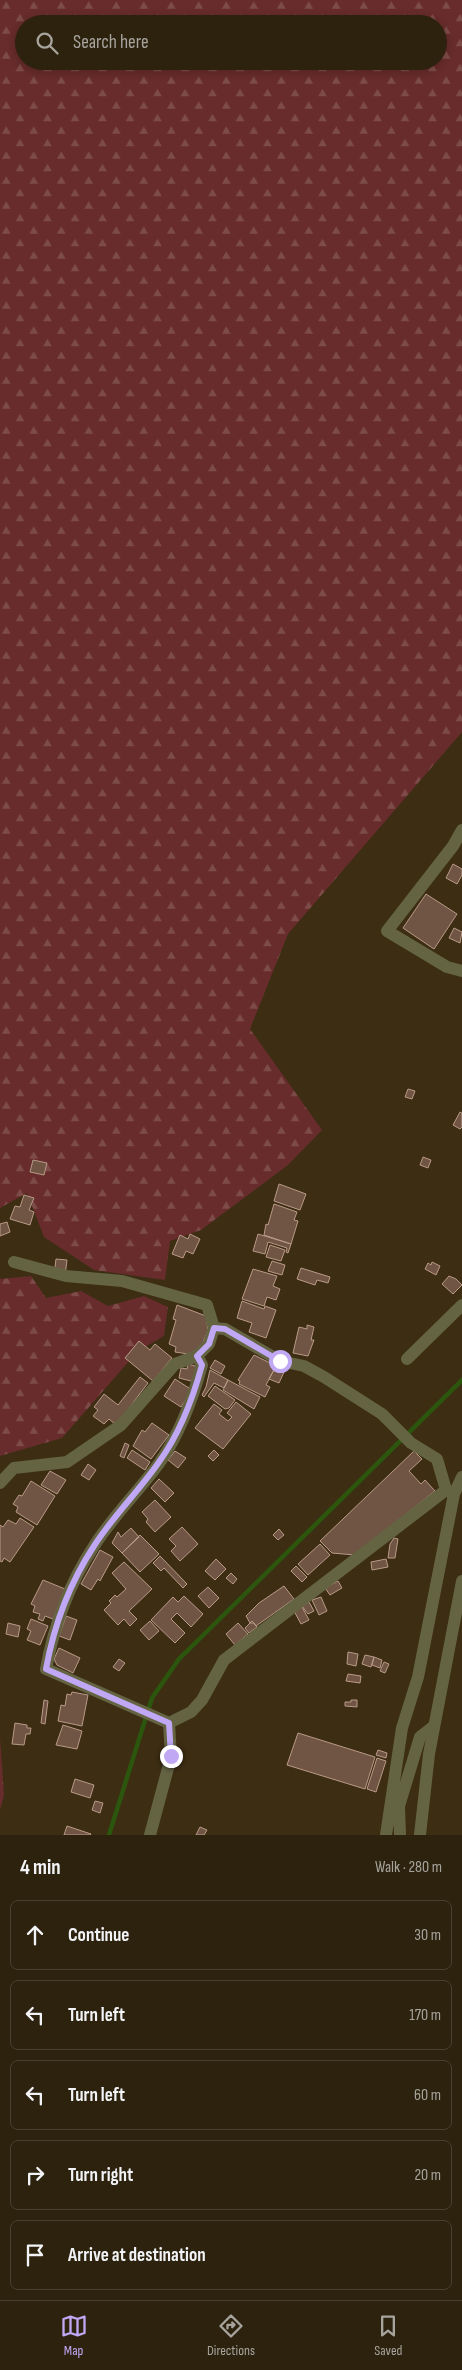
<!DOCTYPE html>
<meta charset="utf-8">
<style>
:root{--surface:#2d220e;--page:#352a17;--text:#f1f3f6;--muted:#a7a49e;--line:#483f2e;--accent:#c0a8f4}
body{margin:0;font-family:"Sofia Sans Condensed",sans-serif;background:var(--page);color:var(--text)}
.stop{position:absolute;width:15px;height:15px;margin:-11px;border:4px solid #c0a8f4;border-radius:50%;background:#fff}
.stop.end{background:#c0a8f4;border-color:#fff;box-shadow:0 1px 5px #0008}
.list{margin:0;padding:0;list-style:none}
h2{display:flex;justify-content:space-between;align-items:center;height:65px;margin:0;padding:0 20px;font-size:21px}
h2 small{font-size:16px;font-weight:400;color:var(--muted)}
.list li{display:grid;grid-template-columns:32px 1fr auto;gap:15px;align-items:center;box-sizing:border-box;height:70px;margin:0 10px 10px;padding:0 10px;border:1px solid var(--line);border-radius:8px}
.list b{display:block;font-size:19px;white-space:nowrap}
.list em{font-size:16px;font-style:normal;color:var(--muted)}
.icon{flex:none;width:28px;height:28px;fill:none;stroke:currentColor;stroke-width:2;stroke-linecap:round;stroke-linejoin:round}
.map{position:relative;flex:none;width:462px;height:1835px;overflow:hidden}
.search{position:absolute;background:var(--surface);box-shadow:0 2px 8px #0003;left:15px;right:15px;top:15px;height:55px;display:flex;align-items:center;gap:12px;box-sizing:border-box;padding:0 18px;border-radius:28px;color:var(--muted);font-size:19px}
.sheet{height:465px;background:var(--surface)}
nav{display:flex;justify-content:space-around;align-items:center;box-sizing:border-box;height:70px;border-top:1px solid var(--line);background:var(--surface);font-size:14px;color:var(--muted)}
nav a{display:grid;justify-items:center;gap:2px}
nav .on{color:var(--accent)}
.map>svg:first-child{display:block}
.forest{fill:url(#forest-firs);fill-rule:evenodd}
.lines{fill:none;stroke-linecap:round;stroke-linejoin:round}
.stream{stroke:#2c550e;stroke-width:4.5}
.building{fill:#705444;stroke:#b99a88}
.minor{stroke:#646443;stroke-width:12}
.route{stroke:#c0a8f4;stroke-width:6}
</style>
<div class="map">
<svg width="462" height="1835" viewBox="0 0 462 1835">
<defs>
<pattern id="forest-firs" width="22" height="20" patternUnits="userSpaceOnUse" patternTransform="scale(1.25)"><rect width="22" height="20" fill="#672c2b"/><path d="M5 1l3.5 6h-7zM16 11l3.5 6h-7z" fill="#7d4b49"/></pattern>
</defs>
<rect width="100%" height="100%" fill="#3c2d13"/>
<!-- forest -->
<path class="forest" d="M0 0H462V732L288 934 250 1029 322 1130 288 1165 201 1230 170 1241 165 1280 94 1270 44 1237 27 1193 0 1208ZM24 24H438V61H24Z
M31 1276 46 1298 81 1291 108 1306 144 1296 168 1307 164 1336 138 1351 62 1438 0 1456V1279Z
M0 1738 4 1795 0 1810Z"/>
<g class="lines">
<!-- stream -->
<path class="stream" d="M109 1835 152 1698 179 1659 462 1380"/>
</g>
<!-- building -->
<path class="building" d="M453 864 462 869V875L457 884 446 878Z
M426 894 457 914 434 949 403 928Z
M454 928 462 932 460 943 449 938Z
M408 1089 415 1091 412 1099 405 1097Z
M460 1112 462 1113V1127L460 1129 453 1125Z
M423 1157 431 1160 428 1168 420 1165Z
M33 1160 47 1163 44 1175 30 1172Z
M279 1184 306 1194 300 1210 274 1201Z
M24 1195 34 1198 29 1210 34 1212 30 1225 10 1219 15 1206 20 1207Z
M274 1204 297 1212 294 1220 298 1221 291 1244 264 1235 266 1224 268 1225Z
M7 1222 10 1232 0 1236V1224Z
M190 1234 200 1239 193 1254 186 1251 183 1258 172 1254 180 1235 188 1239Z
M258 1234 291 1244 288 1253 286 1252 287 1248 268 1242 265 1254 253 1251Z
M270 1245 285 1250 281 1261 266 1257Z
M56 1259 67 1260 65 1276 54 1275Z
M272 1261 285 1265 282 1275 268 1271Z
M432 1262 440 1266 436 1275 425 1269 428 1263 431 1265Z
M301 1268 330 1277 328 1283 317 1280 315 1285 297 1279Z
M253 1269 277 1276 273 1286 280 1289 276 1300 267 1297 264 1306 242 1299Z
M449 1276 456 1279 462 1285 453 1294 442 1284Z
M242 1301 264 1309 265 1306 276 1310 266 1338 249 1332 252 1323 237 1318Z
M177 1305 206 1316 208 1330 201 1348 188 1354 175 1352 176 1347 169 1344 176 1320 173 1319Z
M307 1325 314 1327 311 1340H314L308 1356 293 1353 299 1327 307 1329Z
M139 1341 150 1350 155 1344 172 1358 153 1381 125 1358Z
M254 1355 276 1366 266 1385 270 1387 265 1397 239 1384 240 1381 238 1380Z
M215 1360 225 1366 221 1374 210 1368Z
M188 1364 199 1367 195 1382 179 1378 181 1368 187 1369Z
M276 1366 285 1370 279 1383 269 1379Z
M210 1370 228 1380 224 1388 214 1383 204 1397 202 1395 206 1387Z
M140 1377 148 1383 116 1425 109 1419 104 1424 93 1416 98 1410 94 1407 104 1394 118 1405Z
M175 1379 192 1390 181 1407 164 1396Z
M228 1380 260 1397 254 1409 223 1390Z
M215 1386 235 1400 229 1408 225 1409 208 1396Z
M236 1402 251 1414 223 1449 195 1428 214 1404 222 1410 219 1414 228 1421 232 1417 227 1413Z
M152 1423 169 1435 151 1459 133 1446 142 1430 145 1432Z
M125 1443 129 1445 124 1458 120 1456Z
M132 1450 150 1462 145 1470 127 1458Z
M214 1450 219 1455 213 1461 208 1456Z
M175 1451 186 1458 178 1468 168 1460Z
M414 1451 422 1459 409 1471 421 1484 425 1480 435 1491 355 1555 332 1553 320 1541Z
M88 1464 96 1470 89 1480 81 1475Z
M50 1471 66 1480 57 1494 41 1485Z
M159 1479 174 1493 165 1502 151 1488Z
M31 1481 55 1496 37 1525 16 1512 18 1507 13 1504 19 1495 22 1496Z
M155 1500 171 1517 155 1532 146 1522 148 1519 142 1512Z
M20 1518 34 1527 10 1562 4 1558 2 1562 0 1561V1525L3 1527 8 1520 16 1524Z
M182 1527 198 1544 180 1561 171 1551 176 1546 169 1539Z
M131 1528 139 1537 122 1553 112 1543 118 1532 121 1537Z
M279 1529 284 1535 278 1540 273 1535Z
M140 1535 159 1554 140 1572 122 1553Z
M394 1538 398 1539 395 1558H388L390 1544Z
M320 1544 330 1555 308 1575 298 1564Z
M100 1550 113 1557 100 1581 98 1579 91 1590 81 1584Z
M160 1556 187 1584 183 1588 164 1568 161 1571 153 1563Z
M216 1559 226 1569 215 1580 205 1571Z
M386 1559 388 1567 372 1570 371 1562Z
M124 1562 152 1589 129 1611 137 1619 130 1626 124 1619 118 1625 104 1610 111 1603 109 1601 115 1595 117 1597 126 1589 112 1573Z
M296 1566 307 1577 302 1582 291 1571Z
M231 1573 237 1579 233 1584 226 1578Z
M43 1580 65 1589 53 1619 45 1616 43 1621 38 1619 40 1614 33 1612 35 1606 31 1604Z
M338 1581 342 1588 330 1595 325 1588Z
M284 1586 294 1599 256 1626 252 1621 250 1623 246 1616 259 1603Z
M208 1587 219 1598 209 1608 198 1596Z
M184 1596 203 1614 191 1627 177 1613 171 1619 185 1633 175 1643 151 1620 173 1597 178 1602Z
M321 1597 327 1611 319 1615 312 1600Z
M309 1602 314 1611 308 1614 302 1606Z
M302 1607 309 1620 301 1624 294 1611Z
M66 1616 77 1620 70 1640 59 1636Z
M31 1619 48 1626 40 1645 27 1640 31 1631 27 1629Z
M150 1621 159 1631 149 1640 140 1630Z
M8 1623 20 1626 18 1637 6 1634Z
M238 1623 248 1634 235 1645 226 1634Z
M250 1623H254L257 1627 249 1633 245 1628Z
M59 1648 80 1658 73 1673 57 1665 54 1659Z
M348 1652 358 1654 356 1666 347 1664Z
M365 1655 374 1657 371 1667 362 1664Z
M374 1657 382 1660 380 1668 372 1665Z
M119 1659 125 1663 119 1671 113 1667Z
M384 1662 389 1664 385 1673 380 1671Z
M348 1674 361 1676 360 1683 346 1681Z
M72 1692 88 1695 82 1726 58 1721 61 1705 65 1706 67 1694 71 1695Z
M44 1700 48 1701 45 1724 41 1723Z
M351 1700H357V1707L345 1706V1702H351Z
M15 1723 27 1725V1728H31L30 1734H26L24 1745 12 1744Z
M63 1725 82 1731 77 1749 56 1745Z
M298 1733 375 1757 365 1789 287 1765Z
M378 1750 387 1753 386 1758 376 1755Z
M377 1758 386 1761 376 1792 367 1789Z
M75 1779 94 1785 90 1798 71 1792Z
M95 1801 103 1803 100 1813 92 1810Z
M67 1826 91 1834 90 1835H64Z
M200 1827 207 1830 204 1835H196Z"/>
<g class="lines">
<!-- minor -->
<path class="minor" d="M462 830 453 846 387 931 447 967 462 971
M14 1262 66 1276 122 1281 207 1305 214 1328
M407 1359 462 1305
M0 1483 14 1468 67 1462 121 1425 175 1364 197 1356 209 1344 214 1328 225 1329 280 1361 304 1366 324 1377 382 1414 411 1443 437 1459 446 1490 454 1494
M169 1723 191 1712 202 1700 224 1660 446 1490
M150 1835 171 1757 169 1723 46 1669C54 1625 69 1584 94 1546 113 1516 139 1491 160 1462 180 1433 193 1398 202 1365L197 1356
M386 1835 402 1728 418 1677 454 1494 462 1477
M400 1835 399 1806 420 1737 434 1726
M420 1835 429 1754 462 1581"/>
</g>
<g class="lines">
<!-- route -->
<path class="route" d="M171 1756 169 1723 46 1669C54 1625 69 1584 94 1546 113 1516 139 1491 159 1462 180 1433 193 1398 202 1365L197 1356 209 1344 214 1328 225 1329 280 1361"/>
</g>
</svg>
<div class="stop" style="left:280px;top:1361px"></div>
<div class="stop end" style="left:171px;top:1756px"></div>
<div class="search"><svg class="icon" aria-label="search" viewBox="0 0 24 24"><circle cx="10" cy="10" r="6"/><path d="M15 15l6 6"/></svg>Search here</div>
</div>
<section class="sheet">
<h2>4 min<small>Walk · 280 m</small></h2>
<ul class="list">
<li><svg class="icon" aria-label="ahead" viewBox="0 0 24 24"><path d="M12 20V5M6 11l6-6 6 6"/></svg><div><b>Continue</b></div><em>30 m</em></li>
<li><svg class="icon" aria-label="left" viewBox="0 0 24 24"><path d="M17 20v-9H6M10 6l-5 5 5 5"/></svg><div><b>Turn left</b></div><em>170 m</em></li>
<li><svg class="icon" aria-label="left" viewBox="0 0 24 24"><path d="M17 20v-9H6M10 6l-5 5 5 5"/></svg><div><b>Turn left</b></div><em>60 m</em></li>
<li><svg class="icon" aria-label="right" viewBox="0 0 24 24"><path d="M7 20v-9h11M14 6l5 5-5 5"/></svg><div><b>Turn right</b></div><em>20 m</em></li>
<li><svg class="icon" aria-label="arrive" viewBox="0 0 24 24"><path d="M6 21V4h12l-3 4 3 4H6"/></svg><div><b>Arrive at destination</b></div></li>
</ul>
</section>
<nav>
<a class="on"><svg class="icon" aria-label="map" viewBox="0 0 24 24"><path d="M3 6l6-2 6 2 6-2v14l-6 2-6-2-6 2zM9 4v14M15 6v14"/></svg>Map</a>
<a><svg class="icon" aria-label="directions" viewBox="0 0 24 24"><path d="M12 3l9 9-9 9-9-9zM9 14v-3h6M13 9l2 2-2 2"/></svg>Directions</a>
<a><svg class="icon" aria-label="saved" viewBox="0 0 24 24"><path d="M7 4h10v16l-5-4-5 4z"/></svg>Saved</a>
</nav>
